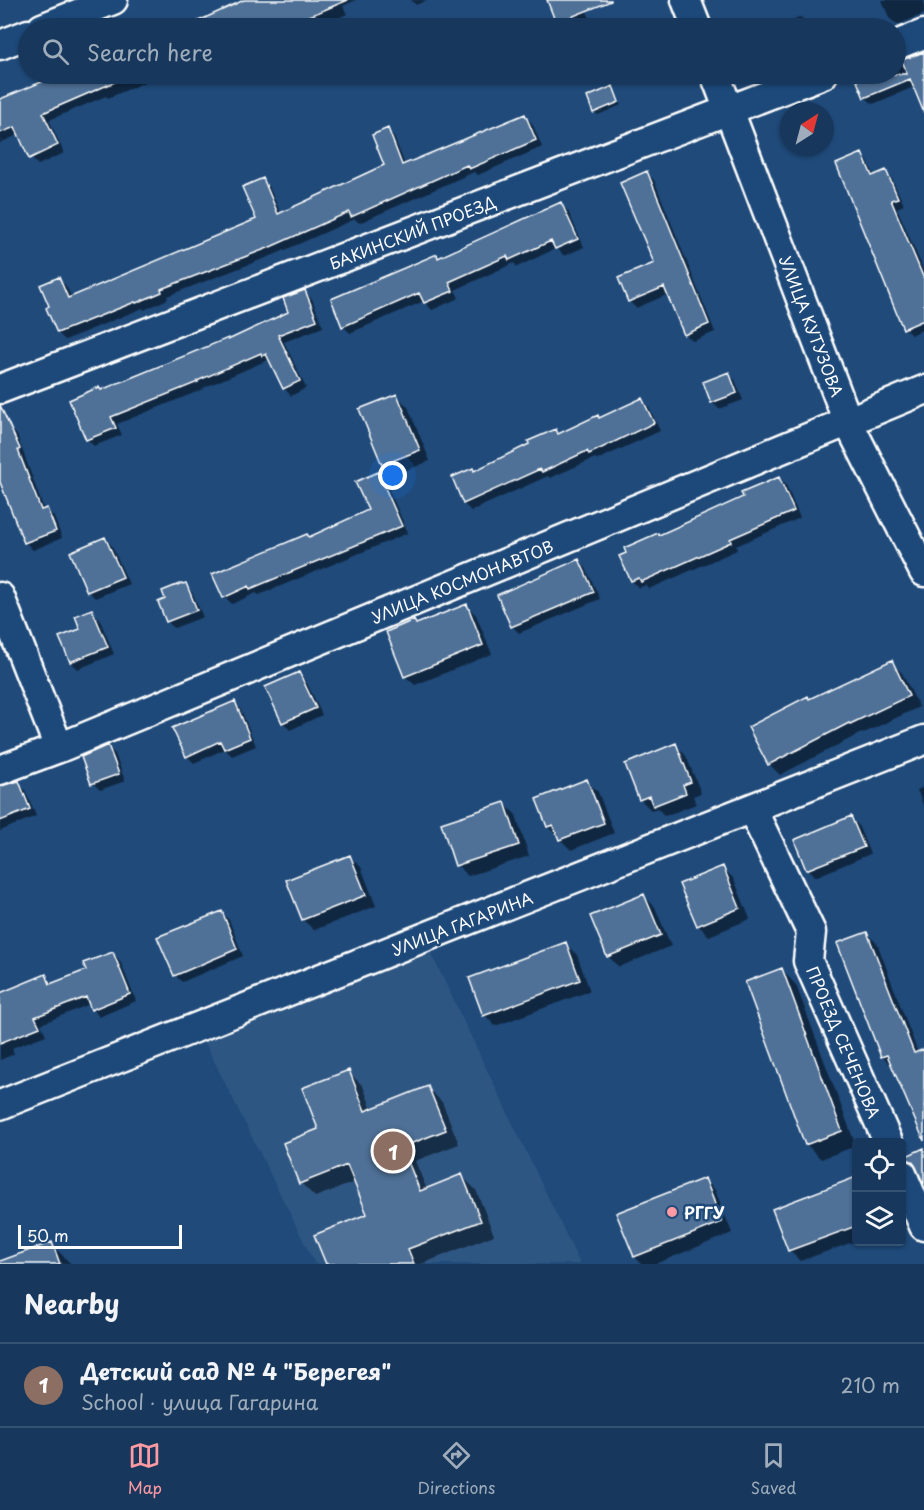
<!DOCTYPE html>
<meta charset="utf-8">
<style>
:root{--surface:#17385c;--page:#203f62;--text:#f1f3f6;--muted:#9eacbb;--line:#365272;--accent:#ff9aa2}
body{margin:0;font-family:"Playpen Sans",sans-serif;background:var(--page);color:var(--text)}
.controls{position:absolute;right:18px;bottom:18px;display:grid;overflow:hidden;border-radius:6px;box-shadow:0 2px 4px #0004}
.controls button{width:54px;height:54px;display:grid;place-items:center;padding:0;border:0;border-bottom:2px solid var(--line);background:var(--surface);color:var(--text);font:30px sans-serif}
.compass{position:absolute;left:780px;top:102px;width:54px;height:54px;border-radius:50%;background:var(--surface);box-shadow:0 2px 4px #0004;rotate:36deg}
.scale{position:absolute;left:18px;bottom:15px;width:164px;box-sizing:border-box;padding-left:6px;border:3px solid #fff;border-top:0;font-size:16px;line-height:21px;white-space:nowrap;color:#fff;-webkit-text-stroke:4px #1f4a7a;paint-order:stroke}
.you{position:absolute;left:393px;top:476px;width:21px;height:21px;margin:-15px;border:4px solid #fff;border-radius:50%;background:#1a73e8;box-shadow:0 0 0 9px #1a73e833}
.badge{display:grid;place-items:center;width:39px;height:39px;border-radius:50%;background:var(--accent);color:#fff;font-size:20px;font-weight:700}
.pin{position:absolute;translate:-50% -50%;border:3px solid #fff;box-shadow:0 2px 6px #0006}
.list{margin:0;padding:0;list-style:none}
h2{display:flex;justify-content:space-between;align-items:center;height:78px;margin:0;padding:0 24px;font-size:26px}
h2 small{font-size:20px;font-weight:400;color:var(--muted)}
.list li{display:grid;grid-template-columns:39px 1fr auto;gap:18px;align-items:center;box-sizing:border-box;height:84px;padding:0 24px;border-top:2px solid var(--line)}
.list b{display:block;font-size:22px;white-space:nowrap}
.list p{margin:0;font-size:20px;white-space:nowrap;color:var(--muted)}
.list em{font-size:20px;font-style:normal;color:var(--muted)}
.icon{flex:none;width:33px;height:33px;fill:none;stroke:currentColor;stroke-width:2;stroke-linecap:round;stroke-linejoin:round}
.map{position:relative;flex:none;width:924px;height:1264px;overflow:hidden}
.search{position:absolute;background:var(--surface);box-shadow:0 2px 4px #0004;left:18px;right:18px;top:18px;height:66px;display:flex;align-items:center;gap:15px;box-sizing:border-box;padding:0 21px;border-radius:33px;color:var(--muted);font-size:22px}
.sheet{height:162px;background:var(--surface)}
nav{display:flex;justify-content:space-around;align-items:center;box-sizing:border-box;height:84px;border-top:2px solid var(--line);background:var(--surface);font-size:16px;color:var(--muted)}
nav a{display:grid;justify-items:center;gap:3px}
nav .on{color:var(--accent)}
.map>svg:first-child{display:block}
.built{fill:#2e5683}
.shadow{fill:#0007}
.building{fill:#507197;stroke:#fff;stroke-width:1.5}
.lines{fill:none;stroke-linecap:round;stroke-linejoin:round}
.minor-casing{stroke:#fff;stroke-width:33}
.minor{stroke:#1f4a7a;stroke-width:28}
.poi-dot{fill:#ff9aa2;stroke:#1f4a7a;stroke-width:2}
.labels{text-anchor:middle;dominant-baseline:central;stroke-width:5;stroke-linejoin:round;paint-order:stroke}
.street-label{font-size:16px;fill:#fff;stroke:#1f4a7a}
.poi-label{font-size:16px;font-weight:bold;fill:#fff;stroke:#1f4a7a;text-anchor:start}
</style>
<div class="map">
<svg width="924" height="1264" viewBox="0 0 924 1264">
<rect width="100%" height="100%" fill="#1f4a7a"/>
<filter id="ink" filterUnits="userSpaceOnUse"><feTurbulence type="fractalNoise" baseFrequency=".0167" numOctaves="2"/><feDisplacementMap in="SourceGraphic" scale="12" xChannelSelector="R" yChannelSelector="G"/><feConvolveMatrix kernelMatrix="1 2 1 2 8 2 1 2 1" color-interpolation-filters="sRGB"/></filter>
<g filter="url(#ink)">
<!-- built -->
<path class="built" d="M431 953 580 1264H315L203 1039Z"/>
<!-- shadow -->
<path class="shadow" d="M250 0H356L343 6 347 14 328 23 325 20 304 28H178L199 20 201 22Z
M411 0H427L416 5Z
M548 0H582L594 28H560Z
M882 0H924V14L897 25 889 18Z
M801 17 810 28H782L781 26Z
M924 54V102L914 87 873 104 865 97 856 74H896V62Z
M67 74H164L108 98 106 96 49 120 64 153 38 165 31 158 20 134 0 143V101Z
M613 88 621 105 598 115 594 112Z
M525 116 532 123 542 147 478 175 474 172 359 223 355 219 276 254 167 296 168 299 144 310 143 308 65 340 58 333 48 308 51 307 59 279 66 286 72 298 258 219 262 180 269 187 281 214 386 166 387 130 394 137 405 165Z
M861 154 868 162 875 177 885 172 892 179 904 205 897 208 924 271V318L905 326V329Z
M647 173 654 180 715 332 693 341 685 334 669 294 636 308 629 301 656 264Z
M560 204 568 211 584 247 564 256 557 248 517 267 514 263 455 290 459 298 432 310 424 301 350 333 343 326 436 255 440 259Z
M305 292 312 299 323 327 284 342 306 388 291 396 284 388 271 362 268 360 203 388 204 389 117 424 122 435 94 446 87 439 101 392 229 341 290 313Z
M924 321V329L911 335 905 329Z
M728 373 735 380 743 400 719 409 712 402Z
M397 396 408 407 430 461 394 475 383 464Z
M642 400 649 407 660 431 597 460 595 458 550 478 548 476 471 511 464 504 473 470 475 472 556 431 560 435 600 419Z
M10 428 17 435 44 510 47 509 54 517 62 538 33 550 26 543 0 477V432Z
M377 474 385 481 408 533 259 595 256 593 232 604 225 597 310 539 370 511Z
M779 478 786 485 800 518 736 546 737 550 649 589 646 585 639 588 632 581 621 557 659 537 744 498Z
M105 538 112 546 129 584 95 598 88 591Z
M579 561 586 568 600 599 519 633 512 626Z
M185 585 192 592 203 617 174 628 167 621Z
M466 605 476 615 492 654 415 685 405 676 417 625Z
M92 611 99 618 114 654 78 669 71 662 61 638 82 629Z
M891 662 902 673 919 707 862 734 861 733 780 775 769 764 810 700Z
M299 674 306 681 322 715 290 730 283 722Z
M234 702 241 710 256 746 232 756 225 749 194 763 187 756Z
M676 745 686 756 701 793 693 796 696 804 665 816 657 808 651 810 640 799Z
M108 747 115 754 125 781 100 790 93 783Z
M587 781 598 792 614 833 571 850 548 827 538 799Z
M18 782 25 790 36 816 0 831V789Z
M924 787V807L917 790Z
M505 804 516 815 529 856 468 876 457 865Z
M851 818 858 825 870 854 815 877 808 869 796 841Z
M350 857 361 867 376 906 314 930 303 920Z
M723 868 734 879 750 919 709 936 698 925Z
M644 896 655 907 671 946 619 967 608 956Z
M222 913 229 920 243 956 182 982 175 975Z
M867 934 877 943 918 1053 924 1056V1123L892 1066 882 1056Z
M566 944 577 955 590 991 495 1026 485 1015Z
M113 953 120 961 136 1001 99 1017 90 1004 41 1024 46 1035 12 1048 14 1054 0 1060V1012L45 976 53 984 88 971Z
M782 970 796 985 856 1146 821 1159 806 1144Z
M348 1072 363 1086 372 1110 428 1088 442 1102 459 1144 415 1161 427 1190 462 1176 476 1190 494 1235 422 1264H328L369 1215 355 1182 315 1197 301 1183 320 1130Z
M704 1179 715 1190 732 1233 655 1264H642L635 1257Z
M856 1179V1241L800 1261 789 1250 774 1210Z
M902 1203 909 1221 902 1224Z
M51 1244 71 1264H0V1263Z"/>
<!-- building -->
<path class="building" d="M244 0H348L281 28H268L265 21 248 28H183Z
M547 0H611V1L556 23Z
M924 52V113L910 79 864 98 854 74H907L902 60Z
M61 74H133L43 113 58 145 29 159 15 127 0 133V99Z
M613 86 619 102 593 113 587 97Z
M525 114 536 140 469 169 467 165 351 217 349 212 268 248 161 289 162 292 136 303 135 302 57 333 46 308 49 306 40 285 59 277 68 298 256 219 242 187 263 178 278 214 384 165 372 135 388 128 402 165Z
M862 153 872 176 886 170 898 198 891 200 924 279V320L903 329 836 164Z
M647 171 709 324 684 335 664 287 628 302 618 278 654 263 620 183Z
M561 202 578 239 555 249 551 241 509 260 507 256 449 282 453 291 424 303 419 293 342 327 331 299 437 254 438 258Z
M305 290 317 320 278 335 300 381 283 389 266 354 262 356 261 353 197 381 198 382 111 417 116 428 86 440 69 400 99 387 101 390 228 338V340L288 312 283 298Z
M729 372 737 393 711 403 703 382Z
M397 394 420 450 382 465 359 409Z
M642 398 654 423 589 454 587 451 542 472 540 469 463 504 452 477 473 468 474 471 529 444 528 441 556 429 558 434 598 415 599 418Z
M0 405 20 449 18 450 41 510 47 508 56 531 24 543 0 482Z
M378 472 402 526 250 589 249 586 223 598 212 574 307 534 309 537 368 510 355 482Z
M779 477 794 511 730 539 731 542 641 582 639 578 631 581 619 556 626 553 624 548 658 533 659 535 743 497 741 493Z
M105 537 123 577 87 592 70 552Z
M579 559 594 592 511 627 497 595Z
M182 583 183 584 186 583 197 610 166 622 158 602 165 599 162 591Z
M467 604 483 645 404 677 386 632 414 620 416 624Z
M92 609 108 647 70 662 59 637 80 629 75 616Z
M892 660 909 696 850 724 849 723 768 765 748 727 808 696 809 699Z
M299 672 316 708 282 723 265 687Z
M235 701 250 738 224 749 220 741 186 757 172 728Z
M676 743 691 782 683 785 686 793 653 806 649 796 639 800 625 764Z
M108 745 119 774 91 784 81 757Z
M587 779 604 823 559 840 553 825 547 827 536 799Z
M19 781 30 809 0 821V786Z
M505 802 519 845 455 866 441 823Z
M851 816 864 847 806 870 794 840Z
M350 855 366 895 302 920 286 880Z
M723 866 740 908 697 926 679 884Z
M644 894 661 935 607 957 590 916Z
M222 911 237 949 174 976 157 937Z
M867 932 914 1053 924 1049V1141L887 1055 881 1057 837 943Z
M566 942 580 980 483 1016 469 978Z
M113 952 130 994 91 1010 86 997 35 1017 40 1027 0 1043V993L46 974 50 984 86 970 83 963Z
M782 968 842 1131 805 1145 745 982Z
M349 1070 365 1111 428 1086 446 1130 402 1147 420 1191 462 1174 481 1221 408 1249 414 1264H326L314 1235 367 1214 347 1165 299 1184 283 1143 318 1129 302 1088Z
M924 1148V1184L912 1161 902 1158Z
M856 1177V1226L788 1251 772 1209Z
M705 1178 722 1222 634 1257 616 1213Z
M52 1242 60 1264H0V1261Z"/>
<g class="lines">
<defs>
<path id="minor" d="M686 0 697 28
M42 28 113 0
M0 45 28 34
M896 45 924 34
M715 74 848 422 924 572
M0 389 823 74
M0 597 59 748
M0 770 59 748 924 390
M752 809 811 932 808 961 888 1142
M0 1105 924 740
M902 1174 924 1226"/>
</defs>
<!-- minor casing -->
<use href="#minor" class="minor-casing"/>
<!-- minor -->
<use href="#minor" class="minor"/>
</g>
</g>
<!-- markers -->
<circle class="poi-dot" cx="672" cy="1212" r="6"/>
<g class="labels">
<!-- street labels -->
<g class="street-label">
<text transform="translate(412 232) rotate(-21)">БАКИНСКИЙ ПРОЕЗД</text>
<text transform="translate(812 326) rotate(69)">УЛИЦА КУТУЗОВА</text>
<text transform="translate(462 581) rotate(-22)">УЛИЦА КОСМОНАВТОВ</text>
<text transform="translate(462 923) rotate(-21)">УЛИЦА ГАГАРИНА</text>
<text transform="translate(844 1042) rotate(67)">ПРОЕЗД СЕЧЕНОВА</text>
</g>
<!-- poi labels -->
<g class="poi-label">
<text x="684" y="1212">РГГУ</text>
</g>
</g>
</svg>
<div class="controls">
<button><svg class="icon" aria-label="locate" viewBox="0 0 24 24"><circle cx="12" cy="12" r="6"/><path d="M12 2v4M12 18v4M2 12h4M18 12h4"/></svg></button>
<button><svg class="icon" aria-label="layers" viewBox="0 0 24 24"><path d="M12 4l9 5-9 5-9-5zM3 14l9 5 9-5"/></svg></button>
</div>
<svg class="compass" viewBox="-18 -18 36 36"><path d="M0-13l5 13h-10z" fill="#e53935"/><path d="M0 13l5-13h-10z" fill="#9eacbb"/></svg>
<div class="scale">50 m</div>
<div class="you"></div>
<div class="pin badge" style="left:393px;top:1151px;background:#8d6e63">1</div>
<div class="search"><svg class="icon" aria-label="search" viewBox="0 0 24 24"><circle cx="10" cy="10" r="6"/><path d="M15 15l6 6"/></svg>Search here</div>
</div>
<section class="sheet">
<h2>Nearby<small></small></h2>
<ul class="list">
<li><span class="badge" style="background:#8d6e63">1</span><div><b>Детский сад № 4 &quot;Берегея&quot;</b><p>School · улица Гагарина</p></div><em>210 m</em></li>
</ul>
</section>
<nav>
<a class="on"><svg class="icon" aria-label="map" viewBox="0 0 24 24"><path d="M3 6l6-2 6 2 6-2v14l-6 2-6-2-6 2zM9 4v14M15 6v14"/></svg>Map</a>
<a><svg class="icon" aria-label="directions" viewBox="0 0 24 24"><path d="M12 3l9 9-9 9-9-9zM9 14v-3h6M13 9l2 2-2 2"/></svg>Directions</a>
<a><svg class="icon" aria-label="saved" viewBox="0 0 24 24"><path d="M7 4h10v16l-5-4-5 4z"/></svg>Saved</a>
</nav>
